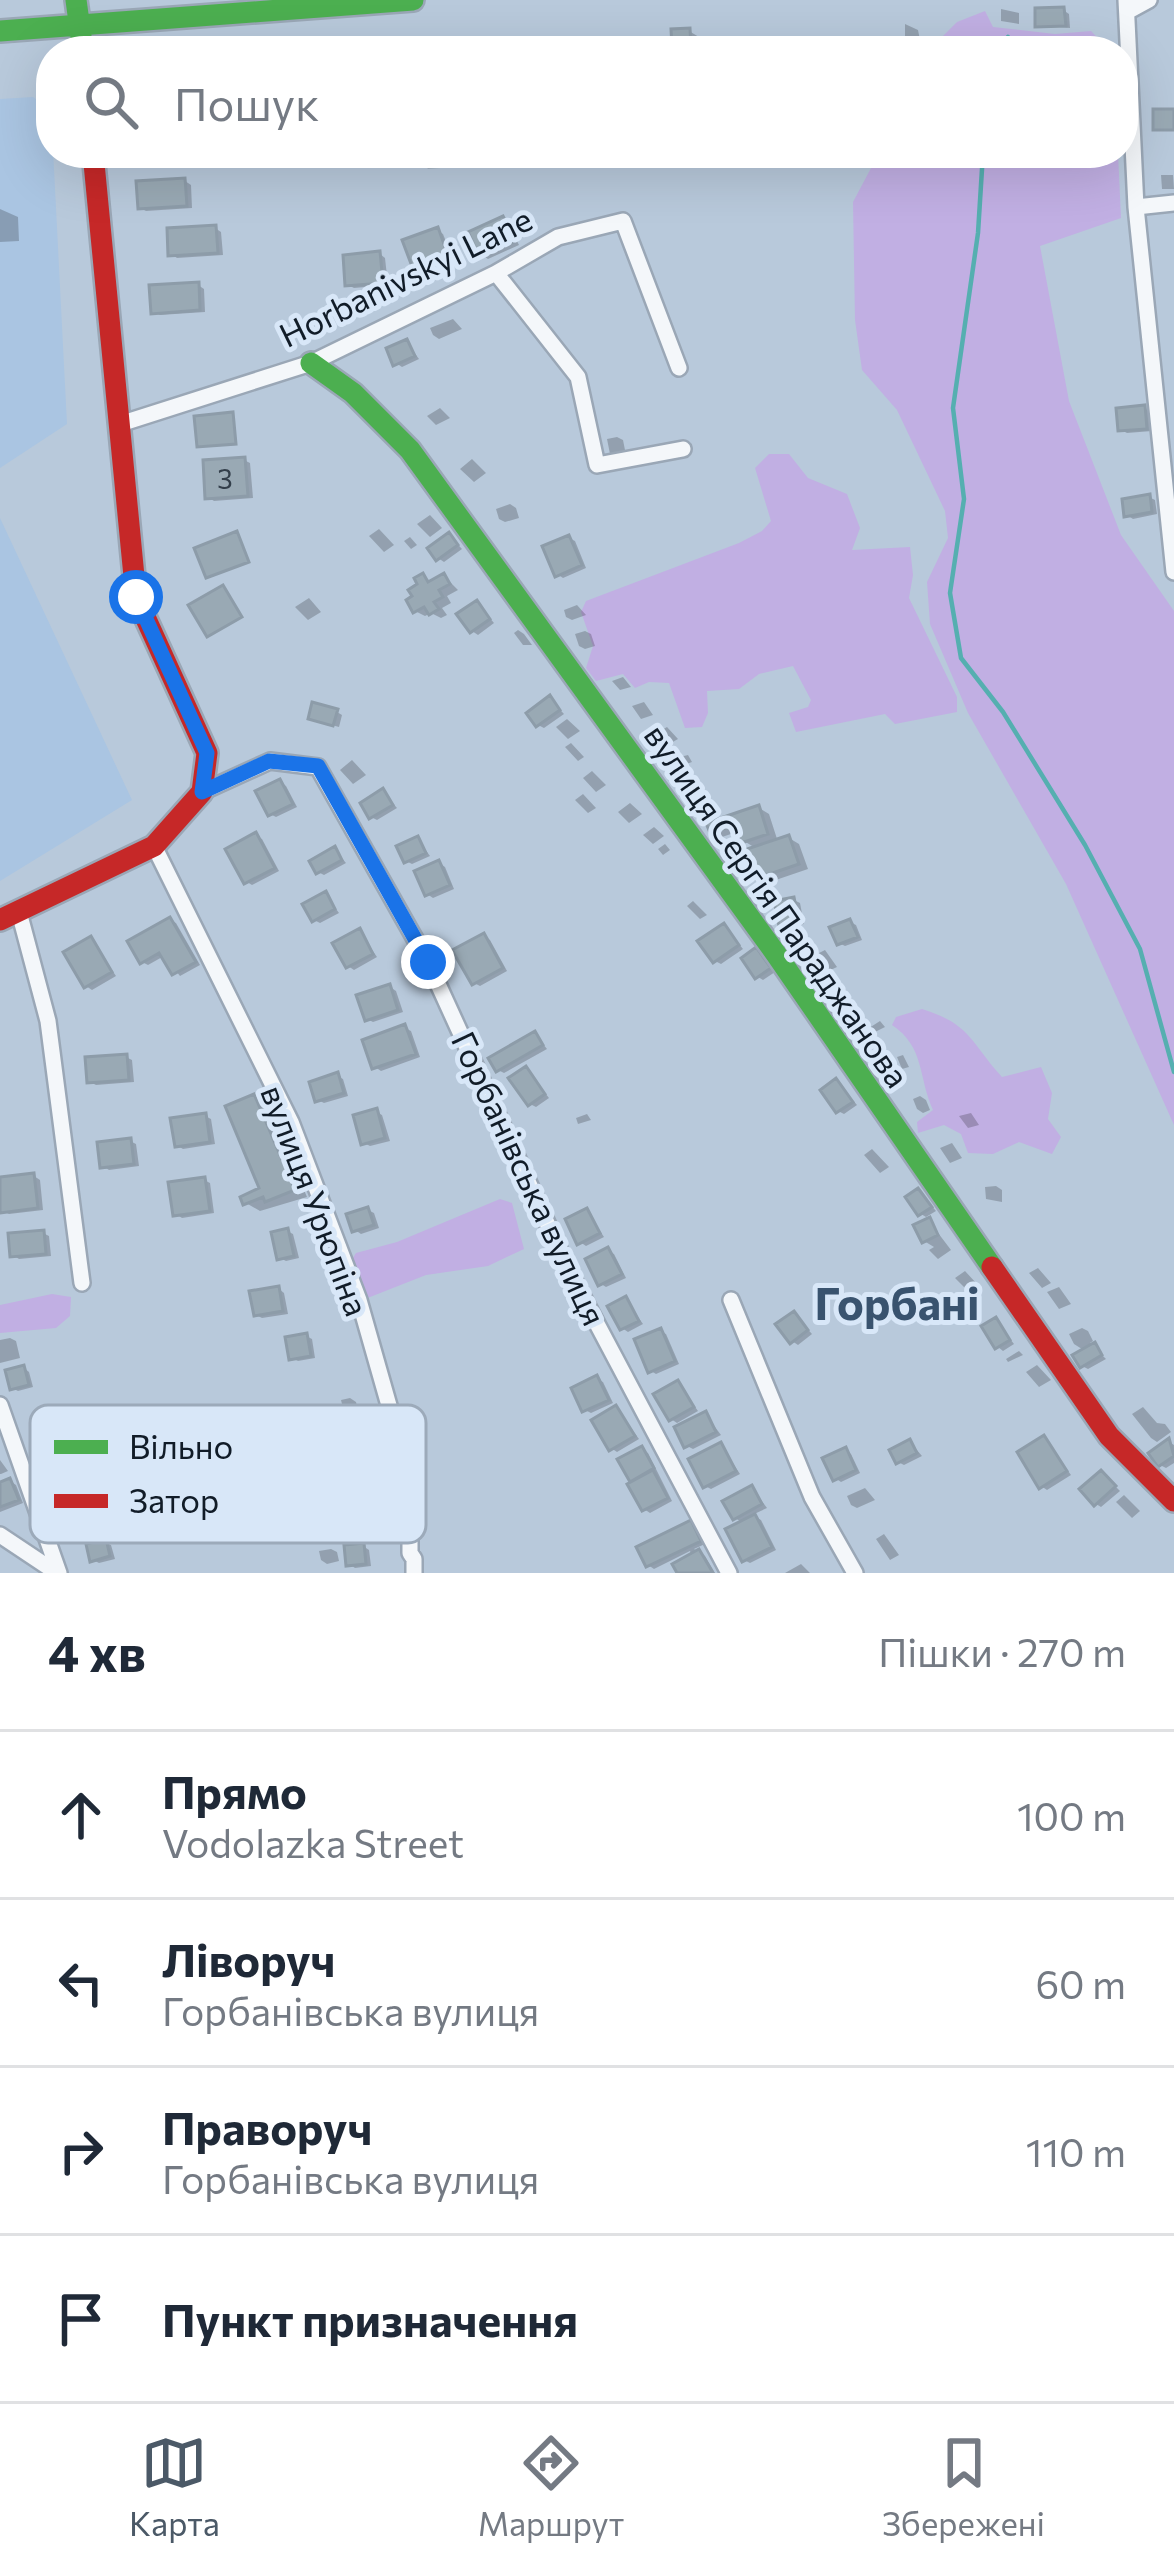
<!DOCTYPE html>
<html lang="uk">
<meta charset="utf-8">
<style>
:root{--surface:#fff;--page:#f6f6f7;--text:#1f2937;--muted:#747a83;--line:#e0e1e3;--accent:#4b5967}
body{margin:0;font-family:Commissioner,sans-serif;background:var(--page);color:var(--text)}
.stop{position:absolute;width:36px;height:36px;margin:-27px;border:9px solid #1a73e8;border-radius:50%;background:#fff}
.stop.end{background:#1a73e8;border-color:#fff;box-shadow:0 3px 12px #0008}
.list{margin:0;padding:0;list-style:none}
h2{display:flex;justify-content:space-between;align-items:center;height:156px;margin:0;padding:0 48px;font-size:51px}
h2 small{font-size:39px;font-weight:400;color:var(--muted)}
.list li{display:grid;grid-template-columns:78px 1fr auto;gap:36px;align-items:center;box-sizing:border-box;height:168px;padding:0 48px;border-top:3px solid var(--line)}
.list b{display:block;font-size:45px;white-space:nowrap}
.list p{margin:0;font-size:39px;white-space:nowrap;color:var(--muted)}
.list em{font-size:39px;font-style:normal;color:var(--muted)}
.icon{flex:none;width:66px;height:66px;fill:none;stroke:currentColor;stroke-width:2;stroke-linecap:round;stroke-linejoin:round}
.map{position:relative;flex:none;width:1174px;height:1573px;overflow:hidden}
.search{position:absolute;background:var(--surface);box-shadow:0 12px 48px #0002;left:36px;right:36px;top:36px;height:132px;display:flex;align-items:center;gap:30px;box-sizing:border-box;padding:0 42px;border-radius:48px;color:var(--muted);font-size:45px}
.sheet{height:828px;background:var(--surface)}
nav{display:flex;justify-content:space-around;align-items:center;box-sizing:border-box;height:168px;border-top:3px solid var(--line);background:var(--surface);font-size:33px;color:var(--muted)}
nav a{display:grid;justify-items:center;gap:6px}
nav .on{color:var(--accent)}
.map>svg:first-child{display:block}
.built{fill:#aac5e2}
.green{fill:#c1afe3}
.shadow{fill:#0003}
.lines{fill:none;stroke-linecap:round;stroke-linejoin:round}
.stream{stroke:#55afb0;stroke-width:4.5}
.building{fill:#99a9b4;stroke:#8d9ca9;stroke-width:3}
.street-casing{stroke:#9aa7b6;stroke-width:20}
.fast-casing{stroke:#9aa7b6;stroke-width:26}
.jam-casing{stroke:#9aa7b6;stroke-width:26}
.street{stroke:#f4f7fa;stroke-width:15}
.fast{stroke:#4caf50;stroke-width:21}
.jam{stroke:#c62828;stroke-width:21}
.route{stroke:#1a73e8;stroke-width:15}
.labels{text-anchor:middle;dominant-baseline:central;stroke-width:10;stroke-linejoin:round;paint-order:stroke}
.number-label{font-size:27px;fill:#333f4b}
.street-label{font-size:33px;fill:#111c28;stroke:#d8e7f8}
.district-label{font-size:45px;font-weight:bold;fill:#39536f;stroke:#d8e7f8}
.key{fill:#d8e7f8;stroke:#9caaba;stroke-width:3}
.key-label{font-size:33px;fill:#111c28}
</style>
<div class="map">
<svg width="1174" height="1573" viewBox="0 0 1174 1573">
<rect width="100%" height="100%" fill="#b8c9db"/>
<!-- built -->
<path class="built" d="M33 97 51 110 67 424 0 468V99Z
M0 518 132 800 0 881Z"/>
<!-- green -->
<path class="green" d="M985 11 993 27 1055 34 1091 31 1110 51H945L942 37 957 22Z
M879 153H1118L1121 218 1040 246 1069 401 1121 535 1174 611V1125L1066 884 968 713 930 624 927 582 948 538 945 511 897 410 862 370 855 320 853 202Z
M769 454H789L808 478 847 494 860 528 852 550 910 547 913 575 909 598 957 697V712L895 724 885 714 796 732 789 713 808 707 811 700 793 666 759 674 739 689 707 691 708 713 702 727 685 728 669 683 649 682 635 688 623 674 596 681 586 668 593 646 581 612 586 601 739 543 762 531 771 521 755 468Z
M922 1009C971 1024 970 1042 1002 1077L1041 1067 1052 1093 1048 1119 1061 1137 1052 1154 1019 1142 993 1154 968 1153 961 1134 944 1125 918 1133 917 1122 933 1110C918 1077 925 1047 892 1025L896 1017Z
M500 1199 512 1203 524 1249 488 1266 426 1275 365 1299 351 1261 356 1253 397 1242Z
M52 1294 71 1297 70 1316 56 1328 0 1333V1305Z"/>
<!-- shadow -->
<path class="shadow" d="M1001 9 1019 13V24L1001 21Z
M1063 10 1069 14 1070 28 1038 25Z
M905 24 918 30 921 45 905 42Z
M689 31 699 37 700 51H671L675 50 674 32Z
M1161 175H1173L1174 189H1162Z
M185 181 191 185 192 208 146 211 140 208Z
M0 209 18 217 19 241 0 242Z
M502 219 508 223 519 245 488 259 482 255Z
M215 228 221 232 223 255 177 258 171 254Z
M437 230 443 234 453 259 421 271 415 267Z
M380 254 385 258 388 285 354 288 348 285Z
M198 285 204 289 205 312 160 315 154 312Z
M453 319 462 329 439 339 433 335 430 328Z
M407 343 419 359 402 367 396 363Z
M440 408 450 418 436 425 427 416Z
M1144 408 1150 412 1152 431 1127 433 1121 430Z
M617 437 623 440 626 455 616 458 610 454 607 439Z
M472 459 486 473 474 482 460 469Z
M244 460 250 463 253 498 214 501 208 497Z
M1149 497 1155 500 1157 514 1133 519 1127 515Z
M510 504 516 508 519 518 505 522 499 519 496 509Z
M430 515 442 528 430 537 417 524Z
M379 529 394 545 384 552 369 536Z
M450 536 462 549 444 562 438 558Z
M410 537 417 545 411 549 404 541Z
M569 538 575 541 586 568 563 578 557 574Z
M444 576 458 590 447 596 451 603 442 608 447 615 441 618 431 613 425 616 415 611 423 577 433 582Z
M309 598 321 612 308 620 295 607Z
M477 603 494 623 478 635 472 631Z
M577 605 586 615 572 620 566 617 564 610Z
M518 630 524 634 532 645H523L514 633Z
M585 631 591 634 595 646 585 649 579 646 575 634Z
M623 677 631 687 620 690 612 681Z
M550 699 564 714 544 728 538 725Z
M644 702 653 715 641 719 632 706Z
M337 712 342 715 339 727 317 721Z
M567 719 580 731 568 739 556 727Z
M667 727 678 739 664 747 653 735Z
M571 743 584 757 578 761 565 747Z
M688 755 692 762 684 765 680 757Z
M352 760 366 775 353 784 340 770Z
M592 771 606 785 596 792 583 778Z
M693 777 703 789 692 793 683 781Z
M280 782 286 786 297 807 276 817 270 814Z
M383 792 397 808 377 820 371 817Z
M583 794 596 808 588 813 575 800Z
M630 803 642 814 629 823 618 812Z
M759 808 769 814 778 842 789 838 799 844 808 869 767 883 756 874 745 878 735 873 757 849 744 841 740 831 722 837 712 831Z
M709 810 710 814 696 816 695 812Z
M654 827 664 836 653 844 643 835Z
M256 836 262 839 279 871 252 885 247 882Z
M418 840 430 856 412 864 406 861Z
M665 844 670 850 663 855 658 849Z
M335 850 346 863 324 875 318 872Z
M439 863 445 867 454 889 433 898 427 894Z
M326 895 339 913 320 923 314 920Z
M794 900 800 903 804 924 787 927 782 924Z
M693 901 707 915 700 919 687 906Z
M170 920 176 923 200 965 180 976 164 956 148 965 142 962Z
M850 922 856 925 862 940 845 946 839 943Z
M724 926 743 949 721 964 715 961Z
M360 932 377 957 354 970 348 966Z
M484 936 490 940 507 971 480 986 474 983Z
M91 939 116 976 92 990 86 986Z
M825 950 837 967 824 973 811 957Z
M756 951 775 972 763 980 758 977Z
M390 987 396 991 403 1012 373 1022 367 1019Z
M880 1021 885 1027 869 1035 866 1030Z
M405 1028 411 1031 420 1057 381 1071 375 1067Z
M535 1034 547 1049 504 1073 498 1070Z
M881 1051 889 1060 881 1063 873 1055Z
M903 1055 909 1067 902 1069 897 1057Z
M126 1057 132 1060 134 1082 96 1085 90 1082Z
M526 1069 549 1098 536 1107 530 1104Z
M337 1076 343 1079 348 1096 324 1103 318 1100Z
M837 1082 857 1105 844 1114 838 1111Z
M920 1096 926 1100 930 1110 923 1113 917 1109 913 1099Z
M254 1097 268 1105 307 1197 260 1211 246 1203 263 1190Z
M376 1112 382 1115 390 1141 370 1146 364 1143Z
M971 1113 979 1125 968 1128 959 1116Z
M587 1114 591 1120 578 1124 576 1118Z
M205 1116 211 1119 215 1144 183 1149 178 1146Z
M130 1141 136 1144 139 1166 109 1170 103 1166Z
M952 1143 962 1158 950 1163 940 1148Z
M872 1149 889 1167 880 1173 864 1155Z
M34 1176 40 1180 43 1210 9 1214 3 1211 0 1180Z
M204 1180 210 1183 214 1213 182 1218 176 1214Z
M996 1186 1002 1190V1202L986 1199 985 1187Z
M919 1191 936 1211 926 1217 921 1214Z
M368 1210 374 1213 379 1228 361 1234 355 1230Z
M587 1211 604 1237 586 1246 580 1242Z
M929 1221 951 1250 938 1259 929 1250 934 1247 924 1241Z
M287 1231 293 1234 299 1258 286 1261 280 1258Z
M43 1233 49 1236 51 1256 19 1259 13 1255Z
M608 1251 614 1254 626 1278 606 1287 601 1284Z
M1038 1268 1051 1283 1042 1288 1029 1273Z
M965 1271 977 1284 967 1290 955 1278Z
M1059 1287 1071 1304 1059 1309 1047 1292Z
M279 1289 284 1293 288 1314 262 1318 256 1315Z
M626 1300 643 1324 628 1332 622 1328Z
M794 1314 812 1334 798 1345 792 1341Z
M996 1321 1014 1344 1003 1351 998 1347Z
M1082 1328 1088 1331 1093 1341 1090 1343 1106 1359 1088 1369 1082 1366 1085 1351 1074 1344 1069 1334Z
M660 1331 666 1334 679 1364 656 1374 651 1371Z
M306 1336 312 1339 315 1358 298 1361 292 1358Z
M10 1338 16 1341 20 1358 0 1363V1340Z
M1019 1351 1023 1355 1008 1362 1006 1359Z
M1037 1365 1051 1380 1039 1387 1026 1372Z
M24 1368 29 1372 33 1387 18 1391 12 1388Z
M597 1379 603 1382 613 1403 591 1413 585 1410Z
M678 1383 698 1411 677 1423 671 1419Z
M350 1398 356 1402 359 1414 344 1412 341 1400Z
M1143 1407 1157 1423 1165 1424 1171 1432 1157 1442 1151 1438 1132 1414Z
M616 1408 639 1439 617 1452 611 1448Z
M706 1415 721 1435 693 1449 687 1446Z
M1044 1438 1071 1475 1047 1490 1041 1486Z
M910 1442 922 1456 904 1465 898 1462Z
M1169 1442 1174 1445V1463L1166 1468 1160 1465Z
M721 1445 740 1474 711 1489 705 1486Z
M642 1450 648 1453 672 1501 650 1513 644 1509 621 1460Z
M845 1450 851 1454 860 1473 841 1482 835 1478Z
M0 1460 8 1471 1 1474H0Z
M1102 1473 1120 1491 1101 1507 1096 1504Z
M10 1481 16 1485 23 1503 0 1512V1485Z
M752 1488 767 1508 752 1515 761 1520 776 1550 750 1563 744 1560 743 1523 735 1518Z
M865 1488 875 1500 857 1508 851 1505 847 1496Z
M1124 1495 1140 1511 1132 1518 1116 1502Z
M691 1523 705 1544 694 1549 705 1556 715 1573H681L692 1556 690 1551 654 1569 648 1565Z
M884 1534 899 1555 890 1560 876 1539Z
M105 1542 111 1545 115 1559 99 1563 93 1560Z
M363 1546 369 1550 371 1566 355 1568 349 1564Z
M331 1549 337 1552 339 1561 327 1564 321 1560 319 1551Z
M801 1564 810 1573H785Z"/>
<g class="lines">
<!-- stream -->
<path class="stream" d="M997 51 1008 37
M983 153 978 233 953 408 964 499 950 593 961 658 1003 712 1085 845 1140 949 1174 1072"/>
</g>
<!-- building -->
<path class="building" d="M1064 7 1066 26 1035 27V8Z
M690 28 691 47 662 51 672 48 671 29Z
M1153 109H1174V130H1153Z
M428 153H505V164L429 167Z
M185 178 187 206 138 209 136 181Z
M503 216 515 241 480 258 468 232Z
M216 225 218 253 168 256 167 228Z
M438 227 448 256 413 269 402 240Z
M380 251 383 283 345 286 343 255Z
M199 282 200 310 151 314 149 285Z
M407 339 415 356 393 366 386 348Z
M1145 405 1147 429 1118 431 1116 408Z
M233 412 236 444 197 447 194 416Z
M245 457 248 496 205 499 203 460Z
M1150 494 1152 512 1124 517 1122 499Z
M237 531 249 562 206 578 194 548Z
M449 532 458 545 436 561 427 548Z
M569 535 582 565 555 577 542 546Z
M423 573 428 582 444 573 450 584 439 590 443 597 434 602 439 609 429 615 424 607 413 613 406 600 412 596 408 590 417 584 414 578Z
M223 585 242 617 207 637 188 605Z
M477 600 490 619 470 633 456 614Z
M550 695 560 710 536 727 526 713Z
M312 702 338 709 333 726 308 719Z
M280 779 293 804 268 816 255 791Z
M383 788 393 805 369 819 360 803Z
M759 805 768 834 741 843 735 825 710 833 706 823Z
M256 832 275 868 244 884 225 849Z
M789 835 799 864 755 879 751 868 732 875 726 856Z
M418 836 426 853 404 863 396 846Z
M335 846 342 860 316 874 309 861Z
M439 860 450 885 425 896 414 871Z
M326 891 335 909 312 922 302 904Z
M794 897 799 922 779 926 774 901Z
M170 917 196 962 172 975 159 953 140 964 127 941Z
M850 919 858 937 837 945 829 927Z
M724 923 739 945 713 963 697 941Z
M360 928 373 954 346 968 332 943Z
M484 933 503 968 472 985 452 950Z
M91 936 112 972 84 988 63 952Z
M756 947 771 968 755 979 741 958Z
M390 984 398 1010 365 1021 356 995Z
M405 1024 416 1054 372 1069 362 1040Z
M535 1031 543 1045 496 1072 488 1058Z
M127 1054 129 1080 87 1083 85 1057Z
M526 1066 545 1094 528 1106 508 1078Z
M338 1072 344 1093 315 1102 309 1082Z
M836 1078 853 1102 836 1113 820 1090Z
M254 1094 295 1190 265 1202 263 1197 243 1205 240 1197 259 1188 225 1106Z
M377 1108 385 1138 361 1145 353 1115Z
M206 1113 210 1142 175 1147 170 1118Z
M131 1138 134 1164 100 1168 97 1142Z
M34 1173 38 1208 0 1213V1177Z
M205 1177 210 1211 173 1216 168 1182Z
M918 1188 932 1207 918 1216 905 1197Z
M368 1207 374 1225 352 1232 346 1214Z
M587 1208 600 1233 577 1245 565 1219Z
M930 1217 938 1235 922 1243 913 1225Z
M288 1228 294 1256 277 1260 271 1232Z
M44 1230 46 1254 10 1257 8 1233Z
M608 1247 622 1274 598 1286 585 1259Z
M279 1286 283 1311 254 1316 249 1291Z
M626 1296 639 1321 620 1330 607 1306Z
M794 1311 808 1330 790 1344 775 1324Z
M996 1317 1010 1340 995 1349 981 1326Z
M661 1328 675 1361 648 1373 634 1339Z
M307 1333 311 1356 289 1360 285 1337Z
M1095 1342 1102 1355 1080 1368 1072 1355Z
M24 1365 29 1385 10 1390 5 1370Z
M597 1375 609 1400 582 1412 571 1388Z
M678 1380 694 1407 669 1421 653 1394Z
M616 1405 635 1436 609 1451 591 1420Z
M706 1411 716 1432 684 1448 674 1427Z
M1044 1435 1067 1471 1039 1489 1017 1452Z
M1169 1438 1174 1456 1158 1467 1148 1453Z
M910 1439 917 1453 896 1464 889 1450Z
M721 1442 736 1471 703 1488 688 1459Z
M642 1446 654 1468 630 1482 617 1459Z
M846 1447 856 1470 833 1481 822 1458Z
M653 1470 668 1498 642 1511 627 1484Z
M1101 1470 1116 1486 1094 1506 1079 1489Z
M10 1478 19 1500 0 1507V1482Z
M752 1485 762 1504 733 1520 722 1501Z
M755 1514 772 1547 742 1562 725 1529Z
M691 1520 701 1541 646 1567 636 1547Z
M106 1539 110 1556 90 1562 86 1544Z
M364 1543 366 1564 346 1566 344 1545Z
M699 1549 713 1573H677L672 1564Z"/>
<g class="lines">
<defs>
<path id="street" d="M1126 0 1136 207 1174 572
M1127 12 1149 0
M1136 207 1174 203
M496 273 578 377 597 465 683 449
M120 424 311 363 496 273 558 237 623 221 679 368
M202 792 270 761 318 767 428 962 568 1269 729 1573
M154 846 291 1122 359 1300 392 1416 410 1513V1553L414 1559V1573
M19 912 48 1021 82 1283
M731 1300 812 1497 855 1573
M0 1405 59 1573
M0 1535 57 1573"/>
<path id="fast" d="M76 0 83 51
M0 31 413 0
M311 363 353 393 410 450 776 954 992 1267"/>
<path id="jam" d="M0 920 154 846 202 792 207 753 136 597 93 153
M992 1267 1109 1436 1174 1501"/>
</defs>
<!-- street casing -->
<use href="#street" class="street-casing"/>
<!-- fast casing -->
<use href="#fast" class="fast-casing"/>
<!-- jam casing -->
<use href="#jam" class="jam-casing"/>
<!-- street -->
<use href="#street" class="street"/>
<!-- fast -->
<use href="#fast" class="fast"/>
<!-- jam -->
<use href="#jam" class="jam"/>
</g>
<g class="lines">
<!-- route -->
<path class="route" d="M136 597 207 753 202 792 269 761 318 766 428 962"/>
</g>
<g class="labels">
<!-- number labels -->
<g class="number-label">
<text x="225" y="478">3</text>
</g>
<!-- street labels -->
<g class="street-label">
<text transform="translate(405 276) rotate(-26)">Horbanivskyi Lane</text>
<text transform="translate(778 905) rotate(55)">вулиця Сергія Параджанова</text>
<text transform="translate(530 1178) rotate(65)">Горбанівська вулиця</text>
<text transform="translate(316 1200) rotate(69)">вулиця Урюпіна</text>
</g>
<!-- district labels -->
<g class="district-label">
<text x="897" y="1301">Горбані</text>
</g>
</g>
<!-- legend -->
<rect x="30" y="1405" width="396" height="138" rx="18" class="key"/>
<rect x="54" y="1440" width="54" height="14" fill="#4caf50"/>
<rect x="54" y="1494" width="54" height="14" fill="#c62828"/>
<g class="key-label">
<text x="129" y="1459">Вільно</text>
<text x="129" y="1513">Затор</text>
</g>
</svg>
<div class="stop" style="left:136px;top:597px"></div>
<div class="stop end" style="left:428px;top:962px"></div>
<div class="search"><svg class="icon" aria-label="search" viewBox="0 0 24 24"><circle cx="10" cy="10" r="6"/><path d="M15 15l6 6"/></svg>Пошук</div>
</div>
<section class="sheet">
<h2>4 хв<small>Пішки · 270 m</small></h2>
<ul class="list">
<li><svg class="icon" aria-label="ahead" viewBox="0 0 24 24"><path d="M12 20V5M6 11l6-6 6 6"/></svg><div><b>Прямо</b><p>Vodolazka Street</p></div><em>100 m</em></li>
<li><svg class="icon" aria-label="left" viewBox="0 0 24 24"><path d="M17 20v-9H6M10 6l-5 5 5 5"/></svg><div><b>Ліворуч</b><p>Горбанівська вулиця</p></div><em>60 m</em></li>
<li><svg class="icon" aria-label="right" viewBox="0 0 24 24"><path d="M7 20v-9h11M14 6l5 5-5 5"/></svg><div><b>Праворуч</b><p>Горбанівська вулиця</p></div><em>110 m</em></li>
<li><svg class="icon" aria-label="arrive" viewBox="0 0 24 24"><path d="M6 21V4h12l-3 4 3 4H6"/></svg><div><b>Пункт призначення</b></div></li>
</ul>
</section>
<nav>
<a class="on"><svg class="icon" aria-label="map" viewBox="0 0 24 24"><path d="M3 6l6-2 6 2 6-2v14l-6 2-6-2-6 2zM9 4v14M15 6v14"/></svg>Карта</a>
<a><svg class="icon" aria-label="directions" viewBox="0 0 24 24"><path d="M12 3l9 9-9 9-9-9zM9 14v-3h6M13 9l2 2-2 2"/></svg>Маршрут</a>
<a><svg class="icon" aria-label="saved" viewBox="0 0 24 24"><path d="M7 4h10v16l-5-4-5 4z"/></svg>Збережені</a>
</nav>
